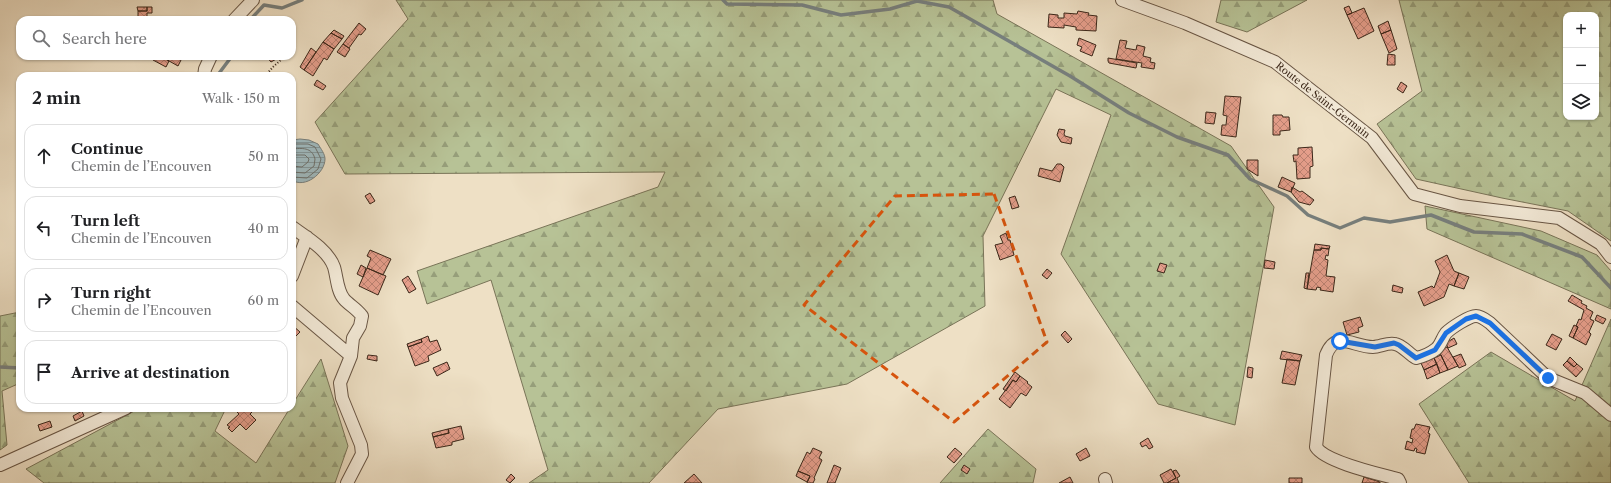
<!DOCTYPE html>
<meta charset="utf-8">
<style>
:root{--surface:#fff;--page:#f6f6f6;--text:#202124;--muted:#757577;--line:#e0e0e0}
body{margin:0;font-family:"Libre Caslon Text",serif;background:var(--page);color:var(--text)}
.controls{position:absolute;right:12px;top:12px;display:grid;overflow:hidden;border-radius:8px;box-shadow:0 1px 3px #0004}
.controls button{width:36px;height:36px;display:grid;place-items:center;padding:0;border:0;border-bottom:1px solid var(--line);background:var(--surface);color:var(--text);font:20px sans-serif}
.stop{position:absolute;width:12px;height:12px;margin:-9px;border:3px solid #1a73e8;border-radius:50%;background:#fff}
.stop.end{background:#1a73e8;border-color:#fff;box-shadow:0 1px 4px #0008}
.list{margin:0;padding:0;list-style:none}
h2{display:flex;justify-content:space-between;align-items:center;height:52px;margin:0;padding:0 16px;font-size:17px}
h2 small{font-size:13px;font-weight:400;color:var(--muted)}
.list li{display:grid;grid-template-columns:26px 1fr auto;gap:12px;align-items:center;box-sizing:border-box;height:64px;margin:0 8px 8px;padding:0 8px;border:1px solid var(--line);border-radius:12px}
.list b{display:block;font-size:15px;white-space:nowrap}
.list p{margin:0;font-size:13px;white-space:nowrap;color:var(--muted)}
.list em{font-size:13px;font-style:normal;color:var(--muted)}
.icon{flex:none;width:22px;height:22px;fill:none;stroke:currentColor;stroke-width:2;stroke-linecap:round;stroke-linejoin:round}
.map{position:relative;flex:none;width:1611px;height:483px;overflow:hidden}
.search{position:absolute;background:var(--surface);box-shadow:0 1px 3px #0004;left:16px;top:16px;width:280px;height:44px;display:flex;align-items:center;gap:10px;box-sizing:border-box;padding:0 14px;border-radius:12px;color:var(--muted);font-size:15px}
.panel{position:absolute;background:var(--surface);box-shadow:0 1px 3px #0004;left:16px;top:72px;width:280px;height:340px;border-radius:12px}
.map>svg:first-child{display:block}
.forest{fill:url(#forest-firs);stroke:#797458;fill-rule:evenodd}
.water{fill:url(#water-rules);stroke:#777f7d}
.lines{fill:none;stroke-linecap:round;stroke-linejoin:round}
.shore{stroke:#6d706c;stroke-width:1}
.stream{stroke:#777f7d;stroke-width:3.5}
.building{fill:url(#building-cross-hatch);stroke:#3b2719}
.minor-casing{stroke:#685544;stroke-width:14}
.path{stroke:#3b2719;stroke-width:2;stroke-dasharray:1 2;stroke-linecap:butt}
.minor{stroke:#f4ebd9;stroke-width:12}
.route{stroke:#1a73e8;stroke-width:5}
.marked{fill:none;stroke:#d7540d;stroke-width:3;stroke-dasharray:8 5;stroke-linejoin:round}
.labels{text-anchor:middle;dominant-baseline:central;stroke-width:4;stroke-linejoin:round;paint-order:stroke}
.street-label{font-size:10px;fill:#3b2719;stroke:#f4ebd9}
</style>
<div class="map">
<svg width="1611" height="483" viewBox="0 0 1611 483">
<defs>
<pattern id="forest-firs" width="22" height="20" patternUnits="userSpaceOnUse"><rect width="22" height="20" fill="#b7c296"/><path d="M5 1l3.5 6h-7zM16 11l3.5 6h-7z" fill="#969e7a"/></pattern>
<pattern id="water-rules" width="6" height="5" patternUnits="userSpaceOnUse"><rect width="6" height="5" fill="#9fbac0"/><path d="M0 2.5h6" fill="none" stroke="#83979b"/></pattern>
<pattern id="building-cross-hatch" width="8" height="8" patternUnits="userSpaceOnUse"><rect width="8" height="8" fill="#e59e8b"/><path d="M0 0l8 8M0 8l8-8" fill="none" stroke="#bb8171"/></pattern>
</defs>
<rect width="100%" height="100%" fill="#eee0c5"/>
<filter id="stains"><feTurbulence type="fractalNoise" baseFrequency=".005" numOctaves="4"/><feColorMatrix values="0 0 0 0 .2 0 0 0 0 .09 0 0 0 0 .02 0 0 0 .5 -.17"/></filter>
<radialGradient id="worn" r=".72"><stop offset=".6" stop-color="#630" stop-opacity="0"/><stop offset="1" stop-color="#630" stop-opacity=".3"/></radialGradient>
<!-- forest -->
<path class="forest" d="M396 0H993L997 14 1231 146 1274 207 1235 425 1158 404 1061 254 1111 115 1056 89 983 236 985 306 847 384 718 409 649 483H529L548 470 491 280 427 304 417 271 658 187 665 172 345 174 315 122 408 19Z
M1221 0H1307L1247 32 1216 22Z
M1399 0H1611V241L1568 211 1502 198 1416 179 1377 124 1422 91ZM1566 15H1596V117H1566Z
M1425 206 1541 231 1597 255 1611 271V309L1427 229Z
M20 312V383L2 391 7 445 0 450V316Z
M1611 319V483H1469L1419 404 1491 352 1575 401Z
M321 359 348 446 335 483H44L26 469 140 408H226L215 431 256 463 290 408H292V405Z
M988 429 1036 469 1033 483H940Z"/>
<!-- water -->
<path class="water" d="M300 139 309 140 318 144C321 149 325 154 325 159 325 173 305 189 292 180V140Z"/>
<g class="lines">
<!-- shore -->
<path class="shore" d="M292 144H308L315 147 321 159 318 169 307 178 292 177
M292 149C302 148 312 147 315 159L314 166 305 173 292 172
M292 155H305L309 159 308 162 302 167 292 166"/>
<!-- stream -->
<path class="stream" d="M723 0 727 4 802 5 841 15 890 9 917 1 949 7 1070 76 1129 113 1177 137 1228 155 1250 179 1287 196 1308 215 1340 228 1364 218 1390 222 1431 215 1474 232 1522 234 1582 257 1611 288
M250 20 264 5 282 8 302 0
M217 76 232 56
M0 367 20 368"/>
</g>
<!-- building -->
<path class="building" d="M1349 6 1352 13 1347 15 1344 8Z
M137 7H147V11H138Z
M147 7H152V13H147V19H138V11H147Z
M1364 8 1374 31 1358 39 1347 15Z
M1078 11 1089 13 1088 15 1097 16 1096 31 1076 30V27L1064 25V28L1048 27 1049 14 1058 15V18H1064V13L1077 14Z
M1388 21 1391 30 1381 34 1378 26Z
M359 23 366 29 361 35 359 34 349 48 343 44Z
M334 30 344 36 342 39 331 33Z
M1391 30 1397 49 1389 53 1381 34Z
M331 33 342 39 334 49 323 42Z
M1079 38 1096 45 1092 56 1080 51 1082 47 1077 45Z
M1120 40 1127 41 1125 48 1136 50 1137 45 1145 47 1143 56 1151 58 1150 62 1155 63 1154 69 1141 67 1142 63 1116 59Z
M323 42 334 49 327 60 324 58 313 76 304 70Z
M343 44 350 49 345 57 337 52Z
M311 48 316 52 304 70 300 67Z
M1388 54 1395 55V65H1387Z
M155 56H162V57L169 61 166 67 153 60Z
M162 56H183L178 66 162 57Z
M266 56H277L278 58 271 62Z
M1108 58 1137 63 1136 68 1109 63 1108 61Z
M317 80 326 86 323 90 314 85Z
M1401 82 1407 86 1403 93 1397 89Z
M1225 96 1241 97 1236 137 1221 135 1222 125H1226L1227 116 1223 115Z
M1206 112 1216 113 1214 124 1205 123Z
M1273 115H1282L1283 117H1289L1290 130 1280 131V135H1273Z
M1059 129 1065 130 1064 134 1065 136 1072 138 1071 144 1061 142 1057 135Z
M1312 147 1313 166 1310 167V178L1297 179 1296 161 1294 162 1293 155H1298V148Z
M1247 160H1258V176L1247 169Z
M1057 164H1061L1064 167 1060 182 1038 176 1040 168 1052 171Z
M1282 177 1295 183 1291 192 1278 187Z
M1292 187 1300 192 1302 191 1314 200 1310 205 1299 202 1291 192Z
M370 193 375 201 370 204 365 196Z
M1015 196 1019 207 1012 209 1009 198Z
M1006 233 1008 240H1010L1014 255 1000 260 995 245 1003 243 1000 236Z
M1315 244 1330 246 1329 249 1321 248V250H1314Z
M1321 248 1329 249 1328 256 1326 255 1325 259 1328 260 1326 276 1335 277 1333 292 1320 290 1321 288 1317 287 1316 290 1307 289 1314 250H1321Z
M370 250 391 259 383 275 367 268 371 258 367 256Z
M1447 255 1454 271 1459 273 1454 286 1449 284 1444 297 1424 306 1418 292 1432 286 1434 288 1440 272 1435 261Z
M1265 260 1275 262 1274 269 1264 268Z
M1160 263 1167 265 1164 273 1157 271Z
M361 265 366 268 363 277 357 274Z
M367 268 386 276 378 295 359 286Z
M1047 269 1052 273 1047 279 1042 275Z
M1306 273H1309L1307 289 1304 288Z
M1459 273 1469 277 1464 289 1454 286Z
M408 276 416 289 409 293 402 280Z
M1393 285 1403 288 1402 293 1392 291Z
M1572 295 1582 301 1581 303 1587 306 1586 308 1593 312 1590 319 1594 321 1589 332 1591 334 1586 345 1573 338 1578 327 1576 326 1579 319 1581 320 1584 310 1568 301Z
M1597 315 1606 319 1603 324 1595 320Z
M1360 317 1363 326 1358 328 1359 332 1347 335 1343 322Z
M292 325 300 332 294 338 292 337Z
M1574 325 1578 327 1573 338 1569 336Z
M1065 331 1072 339 1068 343 1061 335Z
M1552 334 1562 339 1556 350 1546 345Z
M428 336 430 342 437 340 441 350 428 356 429 361 415 366 408 347 422 342 421 339Z
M1454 338 1457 344 1448 348 1446 343Z
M421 339 422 342 408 347 407 344Z
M1447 347 1458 366 1448 370 1439 351Z
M1282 351 1302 355 1300 361 1280 359Z
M1461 354 1466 365 1459 368 1453 357Z
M368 355 377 356V361L367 359Z
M1441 355 1448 370 1440 373 1434 358Z
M1570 357 1577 364 1574 367 1567 361Z
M1434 358 1437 364 1424 370 1421 363Z
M1287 359 1300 361 1295 385 1282 383Z
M1567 361 1574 367 1577 364 1583 369 1576 377 1563 365Z
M447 362 450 369 437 376 433 368Z
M1437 364 1440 373 1427 379 1424 370Z
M1248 367 1253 368 1252 378 1247 377Z
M1015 372 1020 376 1016 382 1013 380 1006 391 1003 389Z
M1020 376 1028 382 1027 383 1032 387 1026 396 1021 393 1010 408 999 399 1013 380 1016 382Z
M235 408H256L250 414 256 420 246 430 240 424 232 432 228 428 230 427 227 425 239 414 234 409Z
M82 411 84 416 75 421 73 416Z
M50 421 52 427 40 431 38 425Z
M1416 424 1430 427 1428 433 1430 434 1425 454 1416 452 1417 449 1415 448 1414 451 1405 449 1407 441 1412 443 1413 439 1410 438 1412 429H1414Z
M461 426 464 439 452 442V445L436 448 433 437 449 433 448 429Z
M448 429 449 433 433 437 432 433Z
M1148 438 1153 447 1149 449 1146 445 1142 447 1140 443Z
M813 448 822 452 819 458 822 460 814 478 815 479 813 483H807L810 476 798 471 807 452 810 454Z
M955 448 962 454 954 463 947 457Z
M1086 448 1090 456 1080 461 1076 454Z
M834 465 841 468 835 483H827Z
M964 465 970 469 967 474 961 470Z
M1171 469 1176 478 1167 483H1164L1160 475Z
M1176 470 1180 476 1177 478 1179 483H1167L1176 478 1173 471Z
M798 471 810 476 807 482 796 476Z
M511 474 515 478 510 483 506 480Z
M694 474 702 483H684Z
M1070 477 1073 483H1059Z
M1364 477 1380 482V483H1362Z
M1289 478H1302V483H1289Z"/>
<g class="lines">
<defs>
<path id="minor" d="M1122 0 1185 23 1275 62 1372 138 1414 194 1460 206 1559 218 1601 244 1611 257
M234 20 253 0
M204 76 205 69 211 56
M292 227C306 237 328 250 334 267 337 277 337 291 344 299 349 305 356 308 362 316L360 326 353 338 351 356 340 383 342 398 361 445 362 454 347 483
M292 276 307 237
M292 306 351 356
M0 465 126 408
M1105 479 1106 483
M1400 483 1398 479C1379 474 1325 462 1316 447L1326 355C1336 329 1353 347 1373 347 1380 347 1388 342 1395 344 1402 345 1409 354 1416 358 1422 357 1431 353 1436 349 1441 345 1442 338 1446 333 1451 328 1469 316 1476 316 1481 316 1486 320 1490 323L1548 378 1585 393 1611 415"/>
</defs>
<!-- minor casing -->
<use href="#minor" class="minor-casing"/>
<!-- path -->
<path class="path" d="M265 76 273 67 282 59"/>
<!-- minor -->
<use href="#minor" class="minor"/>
</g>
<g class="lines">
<!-- route -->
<path class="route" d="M1340 341 1375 347 1394 343 1399 345 1416 358 1435 350 1446 333 1466 319 1476 316 1490 323 1548 378"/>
</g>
<!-- marked area -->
<path class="marked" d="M994 194 1047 342 954 422 804 305 895 196Z"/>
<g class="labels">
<!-- street labels -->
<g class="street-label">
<text transform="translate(1323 100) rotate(38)">Route de Saint-Germain</text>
</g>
</g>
<rect width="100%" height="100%" filter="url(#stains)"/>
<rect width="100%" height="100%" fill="url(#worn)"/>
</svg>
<div class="controls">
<button>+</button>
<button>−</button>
<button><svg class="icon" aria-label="layers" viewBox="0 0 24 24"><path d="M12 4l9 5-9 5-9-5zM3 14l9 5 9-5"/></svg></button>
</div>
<div class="stop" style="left:1340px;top:341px"></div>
<div class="stop end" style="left:1548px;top:378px"></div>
<div class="search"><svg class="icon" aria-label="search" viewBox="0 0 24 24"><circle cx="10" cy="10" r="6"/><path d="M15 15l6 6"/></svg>Search here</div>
<section class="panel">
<h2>2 min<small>Walk · 150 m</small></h2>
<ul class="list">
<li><svg class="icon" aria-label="ahead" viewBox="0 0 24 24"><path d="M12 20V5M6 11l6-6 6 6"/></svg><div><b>Continue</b><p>Chemin de l’Encouven</p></div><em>50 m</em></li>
<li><svg class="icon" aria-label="left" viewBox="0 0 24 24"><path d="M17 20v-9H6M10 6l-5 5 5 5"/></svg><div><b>Turn left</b><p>Chemin de l’Encouven</p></div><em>40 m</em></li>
<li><svg class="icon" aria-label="right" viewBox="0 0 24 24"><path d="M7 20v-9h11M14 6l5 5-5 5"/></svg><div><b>Turn right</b><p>Chemin de l’Encouven</p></div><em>60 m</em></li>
<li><svg class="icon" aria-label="arrive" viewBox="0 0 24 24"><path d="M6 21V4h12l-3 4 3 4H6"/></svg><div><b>Arrive at destination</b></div></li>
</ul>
</section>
</div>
